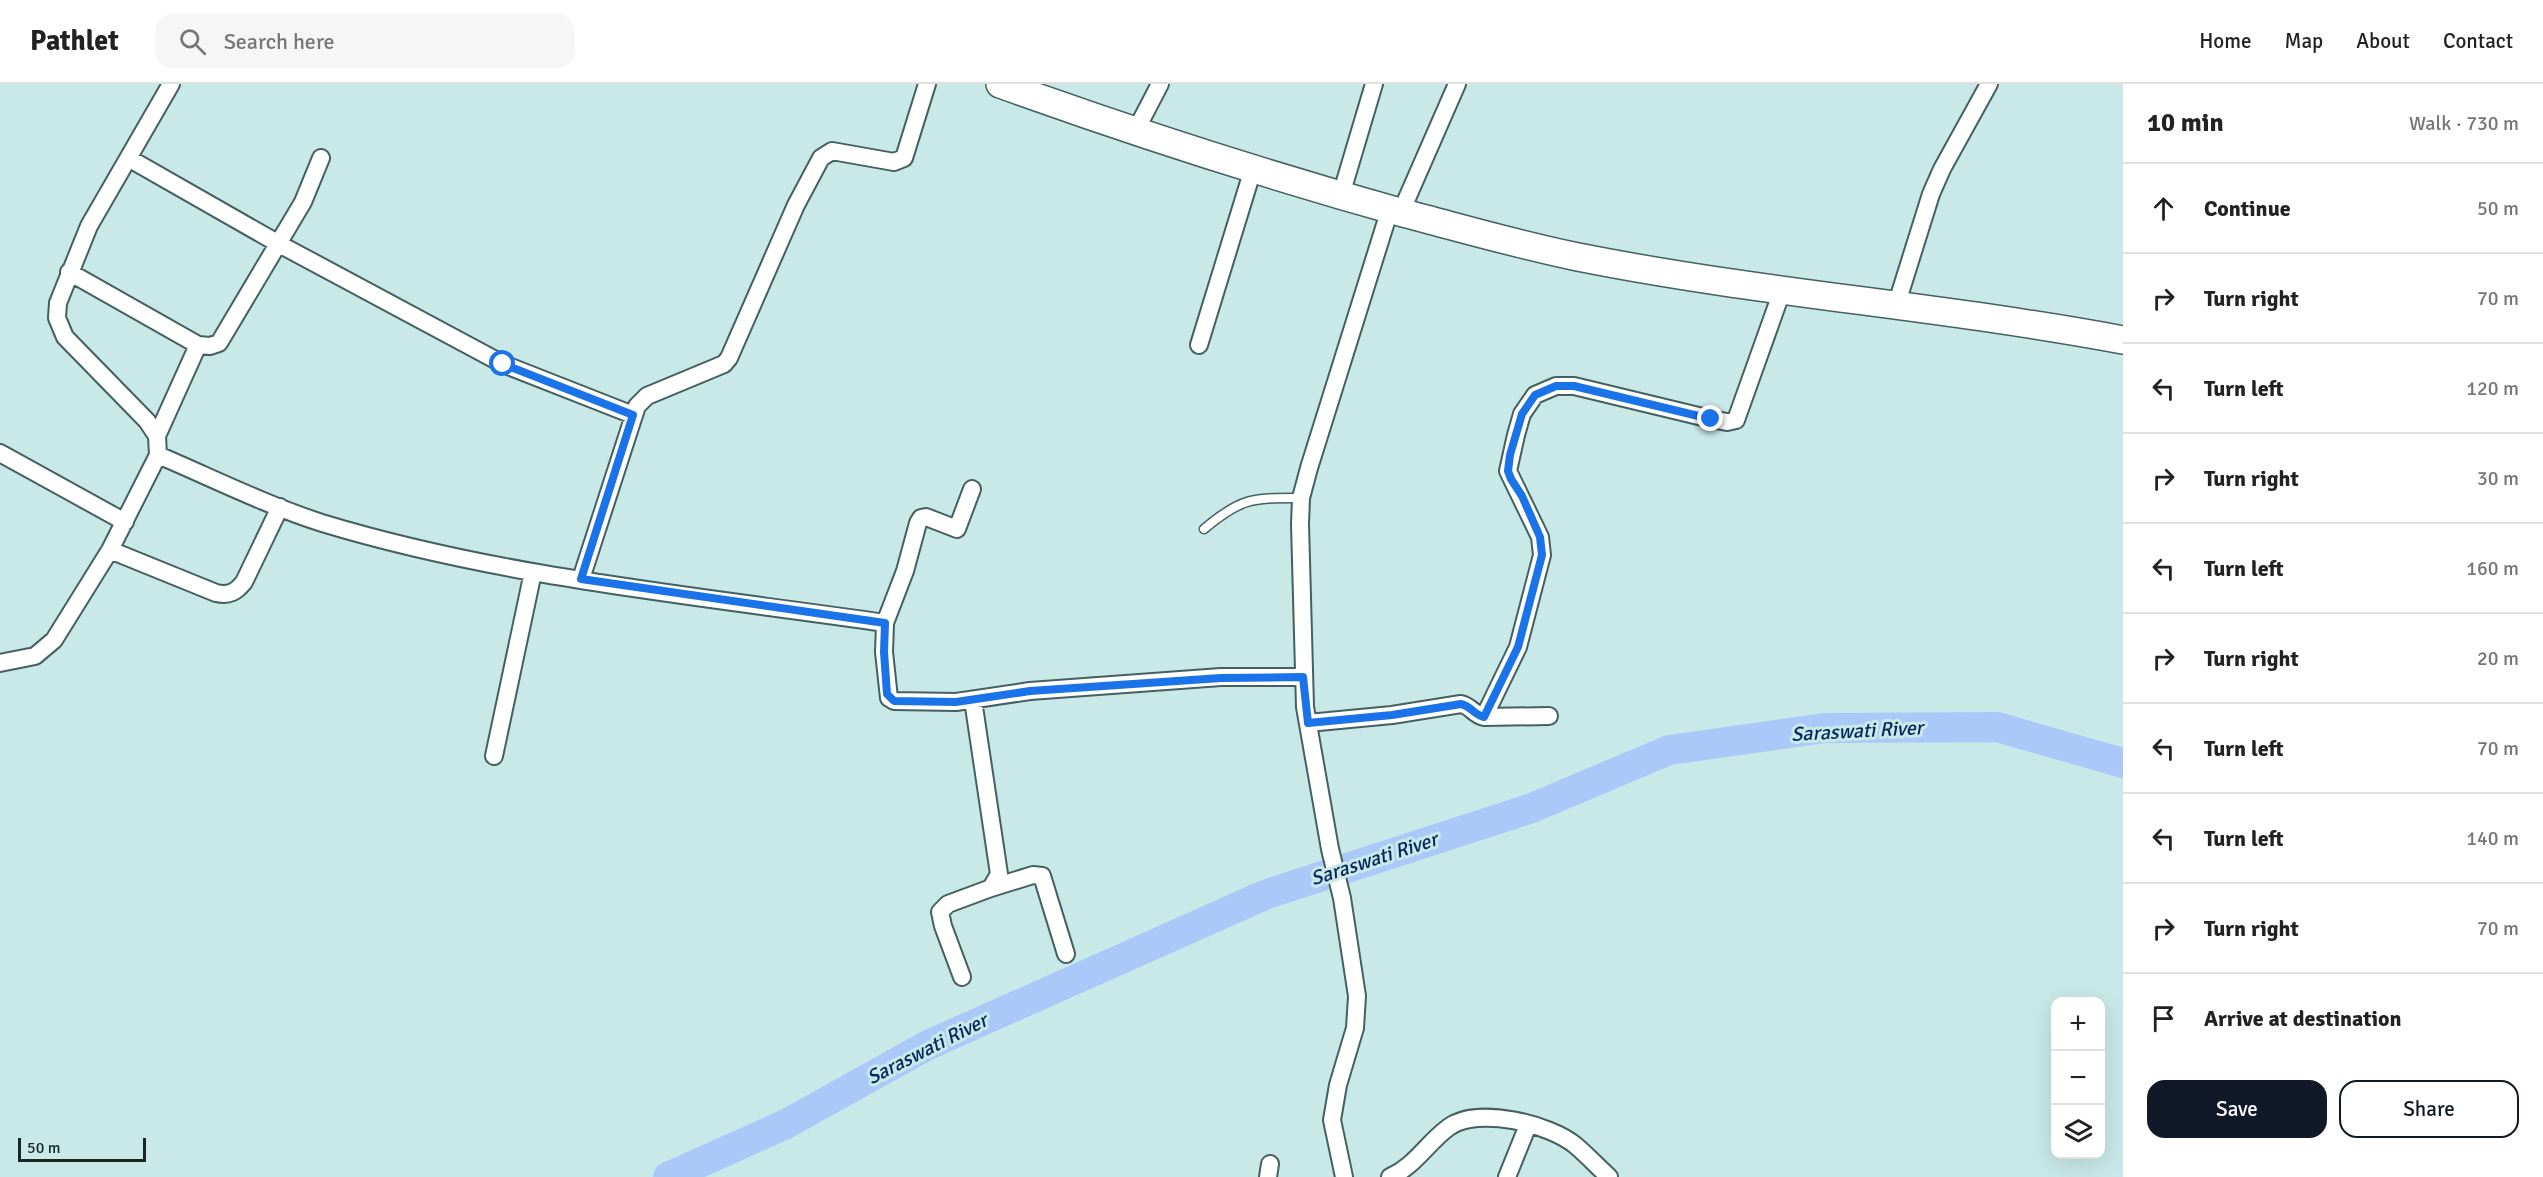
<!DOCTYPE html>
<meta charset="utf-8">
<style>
:root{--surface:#fff;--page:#f6f6f6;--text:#222;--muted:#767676;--line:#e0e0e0;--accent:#111827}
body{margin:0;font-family:Signika,sans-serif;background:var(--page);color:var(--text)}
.controls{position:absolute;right:18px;bottom:18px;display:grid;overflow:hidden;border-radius:12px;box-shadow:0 6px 24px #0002}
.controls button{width:54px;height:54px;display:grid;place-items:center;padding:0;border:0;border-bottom:2px solid var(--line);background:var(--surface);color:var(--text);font:30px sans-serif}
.scale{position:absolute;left:18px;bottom:15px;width:128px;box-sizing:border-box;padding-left:6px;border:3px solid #1a2626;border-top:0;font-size:16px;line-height:21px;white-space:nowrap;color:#1a2626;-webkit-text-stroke:4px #c9e8e8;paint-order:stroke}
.stop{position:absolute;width:18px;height:18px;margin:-14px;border:4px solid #1a73e8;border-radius:50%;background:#fff}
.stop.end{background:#1a73e8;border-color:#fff;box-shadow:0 2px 6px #0008}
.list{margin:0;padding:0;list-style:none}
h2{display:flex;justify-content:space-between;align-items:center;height:78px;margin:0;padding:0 24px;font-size:26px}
h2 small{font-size:20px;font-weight:400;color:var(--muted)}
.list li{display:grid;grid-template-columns:39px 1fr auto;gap:18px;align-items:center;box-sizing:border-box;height:90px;padding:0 24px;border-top:2px solid var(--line)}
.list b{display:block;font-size:22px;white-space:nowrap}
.list em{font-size:20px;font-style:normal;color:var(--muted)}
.actions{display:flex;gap:12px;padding:18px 24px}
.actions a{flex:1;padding:14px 0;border:2px solid var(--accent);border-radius:18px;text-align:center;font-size:21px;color:var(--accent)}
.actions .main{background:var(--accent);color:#fff}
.icon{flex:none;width:33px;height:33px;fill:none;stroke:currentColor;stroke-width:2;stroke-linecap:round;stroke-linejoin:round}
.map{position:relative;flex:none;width:2123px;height:1093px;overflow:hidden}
header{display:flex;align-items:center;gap:36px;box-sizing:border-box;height:84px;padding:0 30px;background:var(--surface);border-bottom:2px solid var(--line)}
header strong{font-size:28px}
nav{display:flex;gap:33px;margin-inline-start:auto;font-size:21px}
.search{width:420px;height:54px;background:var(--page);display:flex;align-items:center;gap:15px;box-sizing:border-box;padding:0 21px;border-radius:18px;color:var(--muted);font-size:22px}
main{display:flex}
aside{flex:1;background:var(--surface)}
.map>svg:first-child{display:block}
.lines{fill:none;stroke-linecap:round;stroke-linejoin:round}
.river{stroke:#abc9f8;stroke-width:30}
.lane-casing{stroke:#446060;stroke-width:11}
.street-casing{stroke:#446060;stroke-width:20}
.primary-casing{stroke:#446060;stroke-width:30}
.lane{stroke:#fff;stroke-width:8}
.street{stroke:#fff;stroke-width:16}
.primary{stroke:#fff;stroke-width:27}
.route{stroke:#1a73e8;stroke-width:8}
.labels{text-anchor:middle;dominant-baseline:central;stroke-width:6;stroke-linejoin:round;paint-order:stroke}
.water-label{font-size:20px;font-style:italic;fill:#04265c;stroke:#c9e8e8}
</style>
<header>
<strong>Pathlet</strong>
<div class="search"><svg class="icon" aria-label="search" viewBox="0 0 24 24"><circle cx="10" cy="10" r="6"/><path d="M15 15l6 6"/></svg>Search here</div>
<nav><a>Home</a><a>Map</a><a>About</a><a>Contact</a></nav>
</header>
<main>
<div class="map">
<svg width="2123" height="1093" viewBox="0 0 2123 1093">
<rect width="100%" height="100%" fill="#c9e8e8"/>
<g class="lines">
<!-- river -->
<path class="river" d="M668 1093 786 1040 928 961 1267 810 1532 724 1669 666 1825 644 1997 643 2123 679"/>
<defs>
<path id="lane" d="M1204 445C1242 413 1253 414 1301 414"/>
<path id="street" d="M1135 48 1160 0
M130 75 279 160 503 280 633 331
M1341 111 1374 0
M1401 128 1457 0
M69 188 198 261 210 262 219 259 303 118 321 74
M1896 222 1931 110 1942 85 1989 0
M1199 261 1253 85
M157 352 198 261
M0 369 125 438
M158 371C212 394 266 421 322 439 503 494 699 512 885 539
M972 405 957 445 926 433 921 434 918 439 905 487 885 539 884 568 889 614 894 617 956 618 1030 607 1221 593H1303
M110 466 216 509C229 512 236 508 244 498L280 423
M581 495 637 322 647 312 724 280 729 274 796 121 821 74 832 67 894 78 904 74 927 0
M0 579 35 572 54 556 110 466 158 371 157 352 147 337 65 253 57 234 58 219 89 142 171 0
M1484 633 1518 563 1542 471 1540 453 1508 387 1516 351 1522 330 1535 311 1556 302H1574L1711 335 1727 338 1736 336 1782 207
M1308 639 1392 631 1461 620C1471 622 1474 631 1484 633L1549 632
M494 672 533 488
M991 804 1033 791 1042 792 1066 870
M962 893 943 842 940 828 948 820 991 804 999 790 973 616
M1268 1093 1270 1080
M1344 1093 1332 1036 1338 1001 1355 944 1357 912 1342 814 1330 765 1305 623 1300 440 1301 414 1309 384 1390 125
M1390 1093C1415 1082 1427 1059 1449 1043 1478 1022 1549 1040 1575 1061 1587 1071 1598 1083 1609 1093
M1507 1093 1528 1041"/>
<path id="primary" d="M1000 0C1133 48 1267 91 1403 129 1461 144 1519 161 1578 173 1758 209 1942 222 2123 256"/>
</defs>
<!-- lane casing -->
<use href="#lane" class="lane-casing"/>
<!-- street casing -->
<use href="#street" class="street-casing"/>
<!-- primary casing -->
<use href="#primary" class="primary-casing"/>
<!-- lane -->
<use href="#lane" class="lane"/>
<!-- street -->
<use href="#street" class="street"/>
<!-- primary -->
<use href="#primary" class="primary"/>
</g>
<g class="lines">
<!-- route -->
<path class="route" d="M503 280 633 331 581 495 885 539 884 568 887 610 894 617 956 618 1030 607 1221 594 1303 593 1308 639 1392 631 1461 620C1471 622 1474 631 1484 633L1518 563 1542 471 1540 453 1522 412 1511 395 1508 387 1510 371 1522 330 1535 311 1556 302H1574L1711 335"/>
</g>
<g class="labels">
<!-- water labels -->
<g class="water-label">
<text transform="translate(1857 647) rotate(-3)">Saraswati River</text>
<text transform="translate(1374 775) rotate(-18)">Saraswati River</text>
<text transform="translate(927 965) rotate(-27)">Saraswati River</text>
</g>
</g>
</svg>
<div class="controls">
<button>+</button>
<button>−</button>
<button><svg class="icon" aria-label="layers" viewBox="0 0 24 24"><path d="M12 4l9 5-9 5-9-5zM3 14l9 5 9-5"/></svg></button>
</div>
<div class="scale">50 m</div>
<div class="stop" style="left:503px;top:280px"></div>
<div class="stop end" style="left:1711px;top:335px"></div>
</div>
<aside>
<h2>10 min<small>Walk · 730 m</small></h2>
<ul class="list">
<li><svg class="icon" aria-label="ahead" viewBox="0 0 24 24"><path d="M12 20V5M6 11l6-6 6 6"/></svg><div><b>Continue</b></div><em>50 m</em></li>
<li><svg class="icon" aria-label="right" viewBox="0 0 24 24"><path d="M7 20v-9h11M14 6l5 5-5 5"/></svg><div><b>Turn right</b></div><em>70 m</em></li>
<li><svg class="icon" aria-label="left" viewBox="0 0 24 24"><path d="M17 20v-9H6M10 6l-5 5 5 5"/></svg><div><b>Turn left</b></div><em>120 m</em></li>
<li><svg class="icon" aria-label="right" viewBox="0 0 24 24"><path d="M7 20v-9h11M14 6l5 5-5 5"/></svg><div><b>Turn right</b></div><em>30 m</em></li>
<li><svg class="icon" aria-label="left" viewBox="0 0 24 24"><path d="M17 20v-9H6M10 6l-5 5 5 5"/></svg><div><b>Turn left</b></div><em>160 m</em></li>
<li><svg class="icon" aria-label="right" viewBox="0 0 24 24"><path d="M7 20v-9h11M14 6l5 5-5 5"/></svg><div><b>Turn right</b></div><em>20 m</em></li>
<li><svg class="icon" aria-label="left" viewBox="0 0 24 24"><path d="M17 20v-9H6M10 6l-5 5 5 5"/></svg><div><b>Turn left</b></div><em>70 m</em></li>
<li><svg class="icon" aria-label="left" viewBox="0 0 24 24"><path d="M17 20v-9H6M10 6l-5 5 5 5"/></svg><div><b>Turn left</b></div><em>140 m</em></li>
<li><svg class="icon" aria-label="right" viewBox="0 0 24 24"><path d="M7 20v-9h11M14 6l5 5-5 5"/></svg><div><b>Turn right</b></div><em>70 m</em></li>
<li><svg class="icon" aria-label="arrive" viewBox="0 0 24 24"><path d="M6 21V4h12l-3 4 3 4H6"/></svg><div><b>Arrive at destination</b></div></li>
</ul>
<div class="actions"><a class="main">Save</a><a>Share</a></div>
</aside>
</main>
